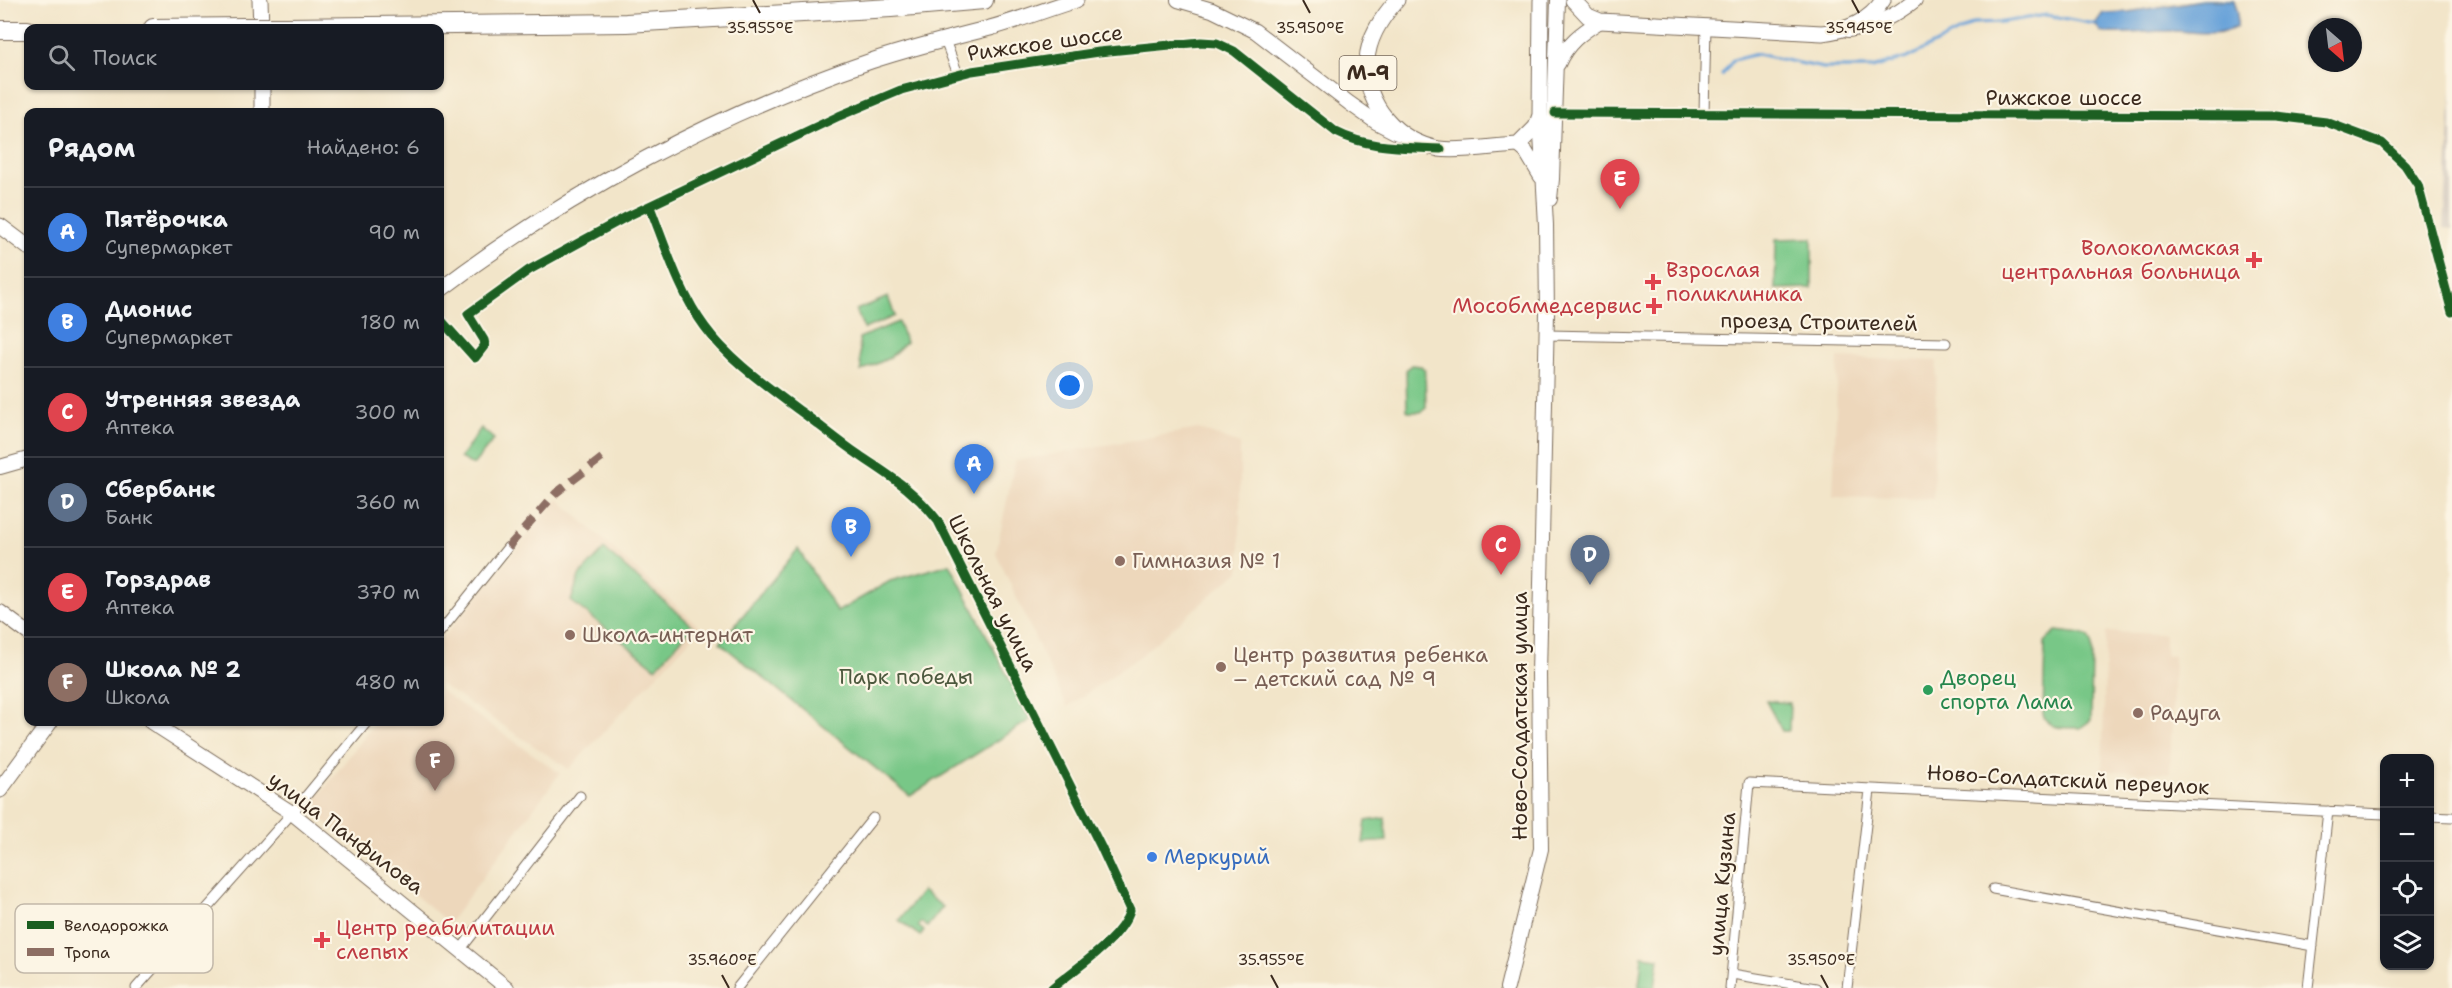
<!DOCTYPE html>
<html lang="ru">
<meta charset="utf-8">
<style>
:root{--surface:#171b24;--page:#20242c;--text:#f1f3f6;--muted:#9ea1a6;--line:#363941;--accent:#d1495b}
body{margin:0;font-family:"Shantell Sans",sans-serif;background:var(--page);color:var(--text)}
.controls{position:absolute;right:18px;bottom:18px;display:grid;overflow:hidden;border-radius:12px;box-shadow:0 2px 4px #0004}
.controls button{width:54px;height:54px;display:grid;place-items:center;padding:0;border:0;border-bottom:2px solid var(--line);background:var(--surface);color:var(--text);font:30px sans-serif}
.compass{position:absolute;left:2308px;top:18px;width:54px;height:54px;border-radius:50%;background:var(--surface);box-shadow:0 2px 4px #0004;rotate:152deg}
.you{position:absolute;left:1070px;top:386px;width:21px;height:21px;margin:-15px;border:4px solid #fff;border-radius:50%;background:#1a73e8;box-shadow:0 0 0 9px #1a73e833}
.badge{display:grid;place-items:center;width:39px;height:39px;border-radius:50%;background:var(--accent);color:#fff;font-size:20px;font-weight:700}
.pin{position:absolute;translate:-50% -50px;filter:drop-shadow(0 2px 3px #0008)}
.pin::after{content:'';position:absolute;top:32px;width:21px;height:18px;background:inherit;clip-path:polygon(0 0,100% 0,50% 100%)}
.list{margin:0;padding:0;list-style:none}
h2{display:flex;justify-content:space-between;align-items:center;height:78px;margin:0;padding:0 24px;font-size:26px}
h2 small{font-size:20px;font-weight:400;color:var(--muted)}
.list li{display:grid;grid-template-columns:39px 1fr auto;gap:18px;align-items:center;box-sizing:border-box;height:90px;padding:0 24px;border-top:2px solid var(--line)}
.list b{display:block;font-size:22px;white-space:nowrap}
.list p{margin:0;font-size:20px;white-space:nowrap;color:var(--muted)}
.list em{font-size:20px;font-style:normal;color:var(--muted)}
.icon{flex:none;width:33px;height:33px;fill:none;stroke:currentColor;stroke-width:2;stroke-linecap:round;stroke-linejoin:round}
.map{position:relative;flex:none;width:2452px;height:988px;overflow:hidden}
.search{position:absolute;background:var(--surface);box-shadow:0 2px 4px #0004;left:24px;top:24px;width:420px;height:66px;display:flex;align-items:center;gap:15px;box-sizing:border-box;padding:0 21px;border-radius:12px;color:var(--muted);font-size:22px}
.panel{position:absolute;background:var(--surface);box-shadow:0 2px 4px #0004;left:24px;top:108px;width:420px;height:618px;border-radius:12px}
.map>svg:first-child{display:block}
.built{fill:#edd7bb}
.industrial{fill:#ccc2b9}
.green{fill:#78c787;stroke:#5a7852;stroke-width:1.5}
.water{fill:#69a3d9;stroke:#52667c;stroke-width:1.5}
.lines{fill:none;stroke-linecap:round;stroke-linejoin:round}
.stream{stroke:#69a3d9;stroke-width:3}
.street-casing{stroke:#7b6b5a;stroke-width:11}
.secondary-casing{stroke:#7b6b5a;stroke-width:16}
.primary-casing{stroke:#7b6b5a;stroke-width:17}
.highway-casing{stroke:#7b6b5a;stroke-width:20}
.street{stroke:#fff;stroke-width:9}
.secondary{stroke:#fff;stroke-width:14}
.primary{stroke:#fff;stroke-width:15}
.highway{stroke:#fff;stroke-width:18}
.highway-bridge-casing{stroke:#7b6b5a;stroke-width:20;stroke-linecap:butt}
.highway-bridge{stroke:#fff;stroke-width:18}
.quiet{stroke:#8d6e63;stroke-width:8;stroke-dasharray:15 8;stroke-linecap:butt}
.cycleway-casing{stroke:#fcf5e5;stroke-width:13}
.cycleway{stroke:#1b5e20;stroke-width:9}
.ticks{fill:none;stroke:#3b2a1e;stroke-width:2}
.health-dot{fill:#e0444e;stroke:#fcf5e5;stroke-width:2}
.education-dot{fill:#8d6e63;stroke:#fcf5e5;stroke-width:2}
.leisure-dot{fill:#2e9e5b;stroke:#fcf5e5;stroke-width:2}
.shop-dot{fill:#3f7fe0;stroke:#fcf5e5;stroke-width:2}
.labels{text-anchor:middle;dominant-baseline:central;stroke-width:4.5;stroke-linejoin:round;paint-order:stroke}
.shield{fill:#fcf5e5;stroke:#75675a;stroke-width:1.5}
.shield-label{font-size:20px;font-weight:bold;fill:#3b2a1e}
.street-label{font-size:21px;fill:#3b2a1e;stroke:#fcf5e5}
.health-label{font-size:21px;fill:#be3a42;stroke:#fcf5e5;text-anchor:end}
.education-label{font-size:21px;fill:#785e54;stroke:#fcf5e5;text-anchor:start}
.park-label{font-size:21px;fill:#4d593e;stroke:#fcf5e5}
.leisure-label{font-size:21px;fill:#27864d;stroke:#fcf5e5;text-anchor:start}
.shop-label{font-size:21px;fill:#366cbe;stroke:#fcf5e5;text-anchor:start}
.key{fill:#fcf5e5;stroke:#c2b8a9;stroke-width:1.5}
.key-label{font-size:16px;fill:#3b2a1e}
.ticks-label{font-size:15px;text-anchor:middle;fill:#3b2a1e;stroke:#fcf5e5;stroke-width:4.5;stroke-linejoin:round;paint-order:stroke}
</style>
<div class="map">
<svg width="2452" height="988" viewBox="0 0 2452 988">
<rect width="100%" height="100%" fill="#fcf5e5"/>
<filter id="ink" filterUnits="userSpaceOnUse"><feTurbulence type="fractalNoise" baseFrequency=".0167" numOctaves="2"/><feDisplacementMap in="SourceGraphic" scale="12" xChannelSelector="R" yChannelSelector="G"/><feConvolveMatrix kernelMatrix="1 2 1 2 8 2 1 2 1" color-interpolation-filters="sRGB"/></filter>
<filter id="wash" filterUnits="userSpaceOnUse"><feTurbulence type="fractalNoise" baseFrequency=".008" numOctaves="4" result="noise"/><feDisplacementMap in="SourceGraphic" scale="24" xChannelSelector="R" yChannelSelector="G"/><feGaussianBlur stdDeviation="1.35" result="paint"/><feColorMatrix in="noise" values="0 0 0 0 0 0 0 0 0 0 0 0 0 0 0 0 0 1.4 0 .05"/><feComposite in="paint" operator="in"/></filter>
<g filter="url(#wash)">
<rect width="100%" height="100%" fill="#f2e5c9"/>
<!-- built -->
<path class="built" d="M1838 358 1937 361 1933 499 1833 496Z
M1198 429 1240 444V570L1140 656 1067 707 996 553 1015 461Z
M558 499 701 628 569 769 440 684V641Z
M2106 632 2165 634V655L2174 656 2170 773 2102 771Z
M440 690 560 773 449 923 309 808 376 722H440Z"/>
<!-- industrial -->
<path class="industrial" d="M2452 89V229L2444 228Z"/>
<!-- green -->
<path class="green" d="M1812 238V288L1775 289 1776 239Z
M888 297 895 316 864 329 856 310Z
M898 322 906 342 889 358 861 371 859 338Z
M1411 365 1421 366 1425 370 1426 408 1421 412H1409L1407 410 1406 370Z
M481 428 494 439 473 465 460 458Z
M604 549 693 626 656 668 571 601 579 576Z
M798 549 837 612 890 581 950 564 1030 720 910 796 720 643Z
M2056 631 2082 634 2089 637 2092 644 2091 720 2080 728C2065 727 2049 731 2043 715L2045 642Z
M1766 701 1790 703 1789 731H1782Z
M1385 818 1387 841 1363 843 1366 821Z
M922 891 943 907 927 927 921 922 918 926 924 931 920 936 899 920Z
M1642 956 1659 958 1655 988 1639 987Z"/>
<!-- water -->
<path class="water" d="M2202 0H2234L2238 13 2237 27C2215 38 2190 30 2167 31 2144 31 2123 36 2101 32L2095 24 2103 13 2128 12Z"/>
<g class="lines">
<!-- stream -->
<path class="stream" d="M1722 75 1733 60 1757 54 1823 68H1872L1907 58 1962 30 1973 23 2003 22 2046 15 2095 24"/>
</g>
</g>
<g filter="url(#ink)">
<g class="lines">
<defs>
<path id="street" d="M944 38 958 74
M1555 113 2276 116 2326 122 2382 143 2405 165 2418 185 2452 312
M1704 113 1706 26
M650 207C665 245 680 294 705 327 729 360 767 386 800 411 820 425 838 441 859 455 891 477 913 489 938 521L1101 847 1130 910C1121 940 1076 968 1052 988
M440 319 475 358 485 345 484 340 468 314 529 270 628 216 839 116 901 90 972 71 1099 52 1201 42 1217 43 1234 51 1336 132C1364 146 1391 146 1422 148
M1547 335 1946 343
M440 632 508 547
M2430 816 2452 817
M1993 889 2313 946
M461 949 580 796
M1732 974 1816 988
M136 988 292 813 367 722
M737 988 873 818
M1730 988 1749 783 2384 814
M1847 988 1870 790
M2308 988 2328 811"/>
<path id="secondary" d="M1178 0 1212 10 1255 31 1349 103 1376 122 1397 133
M1848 30C1874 26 1894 17 1915 0
M1558 64C1567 43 1581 33 1600 21
M1518 145 1526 152 1541 177
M1550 199 1552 179 1558 0
M0 467 28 459
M0 612 28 633
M151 722 292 813 507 988
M1507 988 1541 849 1539 674 1547 313 1546 225 1540 116"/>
<path id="primary" d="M260 0 261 28
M1397 0C1382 17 1368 37 1367 61 1364 105 1397 141 1439 149 1459 152 1496 146 1518 145L1536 127 1540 115 1541 0
M1573 0 1588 16 1600 21 1822 33C1847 30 1869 22 1883 0
M262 86V112
M0 226 28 247
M440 290C569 192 718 113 871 61 910 48 950 38 990 28 1019 20 1047 9 1076 0
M0 790 50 722"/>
<path id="highway" d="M286 27 626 23 891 8 984 0
M153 28 244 27
M0 30H28"/>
</defs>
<!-- street casing -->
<use href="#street" class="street-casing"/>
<!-- secondary casing -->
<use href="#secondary" class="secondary-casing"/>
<!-- primary casing -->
<use href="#primary" class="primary-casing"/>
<!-- highway casing -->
<use href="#highway" class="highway-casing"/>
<!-- street -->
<use href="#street" class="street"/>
<!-- secondary -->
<use href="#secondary" class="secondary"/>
<!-- primary -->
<use href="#primary" class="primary"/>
<!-- highway -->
<use href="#highway" class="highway"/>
<defs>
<path id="highway-bridge" d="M244 27H286"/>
</defs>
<!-- highway-bridge casing -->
<use href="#highway-bridge" class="highway-bridge-casing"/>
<!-- highway-bridge -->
<use href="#highway-bridge" class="highway-bridge"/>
<!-- quiet -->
<path class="quiet" d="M508 547 556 493 606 455"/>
<defs>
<path id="cycleway" d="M1555 113 2276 116 2326 122 2382 143 2405 165 2418 185 2452 312
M650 207C665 245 680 294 705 327 729 360 767 386 800 411 820 425 838 441 859 455 891 477 913 489 938 521L1101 847 1130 910C1121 940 1076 968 1052 988
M440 319 475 358 485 345 484 340 468 314 529 270 628 216 839 116 901 90 972 71 1099 52 1201 42 1217 43 1234 51 1336 132C1369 149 1405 147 1441 149"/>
</defs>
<!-- cycleway casing -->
<use href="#cycleway" class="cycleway-casing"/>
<!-- cycleway -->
<use href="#cycleway" class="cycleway"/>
</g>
</g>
<!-- ticks -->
<path class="ticks" d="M753 0 760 13M1303 0 1310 13M1852 0 1859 13M722 975 729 988M1271 975 1278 988M1821 975 1828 988"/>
<!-- markers -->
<g class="health-dot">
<path d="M2251 251h6v6h6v6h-6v6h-6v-6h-6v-6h6z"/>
<path d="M1650 273h6v6h6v6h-6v6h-6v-6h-6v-6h6z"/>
<path d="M1651 297h6v6h6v6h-6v6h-6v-6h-6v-6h6z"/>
<path d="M319 931h6v6h6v6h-6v6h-6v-6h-6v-6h6z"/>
</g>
<g class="education-dot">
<circle cx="1120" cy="561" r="6"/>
<circle cx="570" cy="635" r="6"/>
<circle cx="1221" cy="667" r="6"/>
<circle cx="2138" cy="713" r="6"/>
</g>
<circle class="leisure-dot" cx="1928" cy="690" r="6"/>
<circle class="shop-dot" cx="1152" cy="857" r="6"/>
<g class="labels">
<!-- shield labels -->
<rect class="shield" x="1339.5" y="56" width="57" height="34" rx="4.5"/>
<g class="shield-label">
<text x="1368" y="73">М-9</text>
</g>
<!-- street labels -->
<g class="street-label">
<text transform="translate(1045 43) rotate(-8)">Рижское шоссе</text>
<text x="2064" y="98">Рижское шоссе</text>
<text transform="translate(1819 322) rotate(1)">проезд Строителей</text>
<text transform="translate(993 593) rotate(63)">Школьная улица</text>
<text transform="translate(1520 716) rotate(-90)">Ново-Солдатская улица</text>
<text transform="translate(2068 780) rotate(3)">Ново-Солдатский переулок</text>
<text transform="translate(346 833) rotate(37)">улица Панфилова</text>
<text transform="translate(1722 884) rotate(-85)">улица Кузина</text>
</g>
<!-- health labels -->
<g class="health-label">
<text x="2240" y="248">Волоколамская<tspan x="2240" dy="24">центральная больница</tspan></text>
<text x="1666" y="270" text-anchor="start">Взрослая<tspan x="1666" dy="24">поликлиника</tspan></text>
<text x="1642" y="306">Мособлмедсервис</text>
<text x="336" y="928" text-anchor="start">Центр реабилитации<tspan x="336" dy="24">слепых</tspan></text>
</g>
<!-- education labels -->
<g class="education-label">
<text x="1132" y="561">Гимназия № 1</text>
<text x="582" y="635">Школа-интернат</text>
<text x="1233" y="655">Центр развития ребенка<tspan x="1233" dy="24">– детский сад № 9</tspan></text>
<text x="2150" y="713">Радуга</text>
</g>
<!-- park labels -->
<g class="park-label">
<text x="906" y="677">Парк победы</text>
</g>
<!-- leisure labels -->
<g class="leisure-label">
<text x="1940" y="678">Дворец<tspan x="1940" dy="24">спорта Лама</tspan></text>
</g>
<!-- shop labels -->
<g class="shop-label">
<text x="1164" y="857">Меркурий</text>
</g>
</g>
<!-- legend -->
<rect x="15" y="904" width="198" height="69" rx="9" class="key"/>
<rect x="27" y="921" width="27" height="8" fill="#1b5e20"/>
<rect x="27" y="948" width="27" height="8" fill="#8d6e63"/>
<g class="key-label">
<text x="64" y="931">Велодорожка</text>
<text x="64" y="958">Тропа</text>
</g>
<g class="ticks-label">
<text x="760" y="33">35.955°E</text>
<text x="1310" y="33">35.950°E</text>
<text x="1859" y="33">35.945°E</text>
<text x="722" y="965">35.960°E</text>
<text x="1271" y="965">35.955°E</text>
<text x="1821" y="965">35.950°E</text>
</g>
</svg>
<div class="controls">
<button>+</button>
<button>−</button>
<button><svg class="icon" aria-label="locate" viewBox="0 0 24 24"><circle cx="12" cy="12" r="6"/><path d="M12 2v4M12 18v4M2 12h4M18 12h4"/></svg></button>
<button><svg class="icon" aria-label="layers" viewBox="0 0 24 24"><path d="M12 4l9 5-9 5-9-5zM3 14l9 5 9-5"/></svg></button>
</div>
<svg class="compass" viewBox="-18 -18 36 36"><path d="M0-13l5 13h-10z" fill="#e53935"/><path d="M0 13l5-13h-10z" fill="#9ea1a6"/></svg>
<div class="you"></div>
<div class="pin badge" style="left:974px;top:494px;background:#3f7fe0">A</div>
<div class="pin badge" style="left:851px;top:557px;background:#3f7fe0">B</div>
<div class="pin badge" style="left:1501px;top:575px;background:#e0444e">C</div>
<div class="pin badge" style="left:1590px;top:585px;background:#5c6f8a">D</div>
<div class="pin badge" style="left:1620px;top:209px;background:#e0444e">E</div>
<div class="pin badge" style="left:435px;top:791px;background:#8d6e63">F</div>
<div class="search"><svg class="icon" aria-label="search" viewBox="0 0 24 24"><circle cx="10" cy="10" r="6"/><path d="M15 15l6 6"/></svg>Поиск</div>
<section class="panel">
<h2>Рядом<small>Найдено: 6</small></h2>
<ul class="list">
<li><span class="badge" style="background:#3f7fe0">A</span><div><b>Пятёрочка</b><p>Супермаркет</p></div><em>90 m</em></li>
<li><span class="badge" style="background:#3f7fe0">B</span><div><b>Дионис</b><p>Супермаркет</p></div><em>180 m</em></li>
<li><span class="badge" style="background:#e0444e">C</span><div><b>Утренняя звезда</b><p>Аптека</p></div><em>300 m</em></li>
<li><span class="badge" style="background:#5c6f8a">D</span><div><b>Сбербанк</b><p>Банк</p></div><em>360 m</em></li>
<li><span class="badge" style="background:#e0444e">E</span><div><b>Горздрав</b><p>Аптека</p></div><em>370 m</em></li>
<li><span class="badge" style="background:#8d6e63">F</span><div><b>Школа № 2</b><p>Школа</p></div><em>480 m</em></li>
</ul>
</section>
</div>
